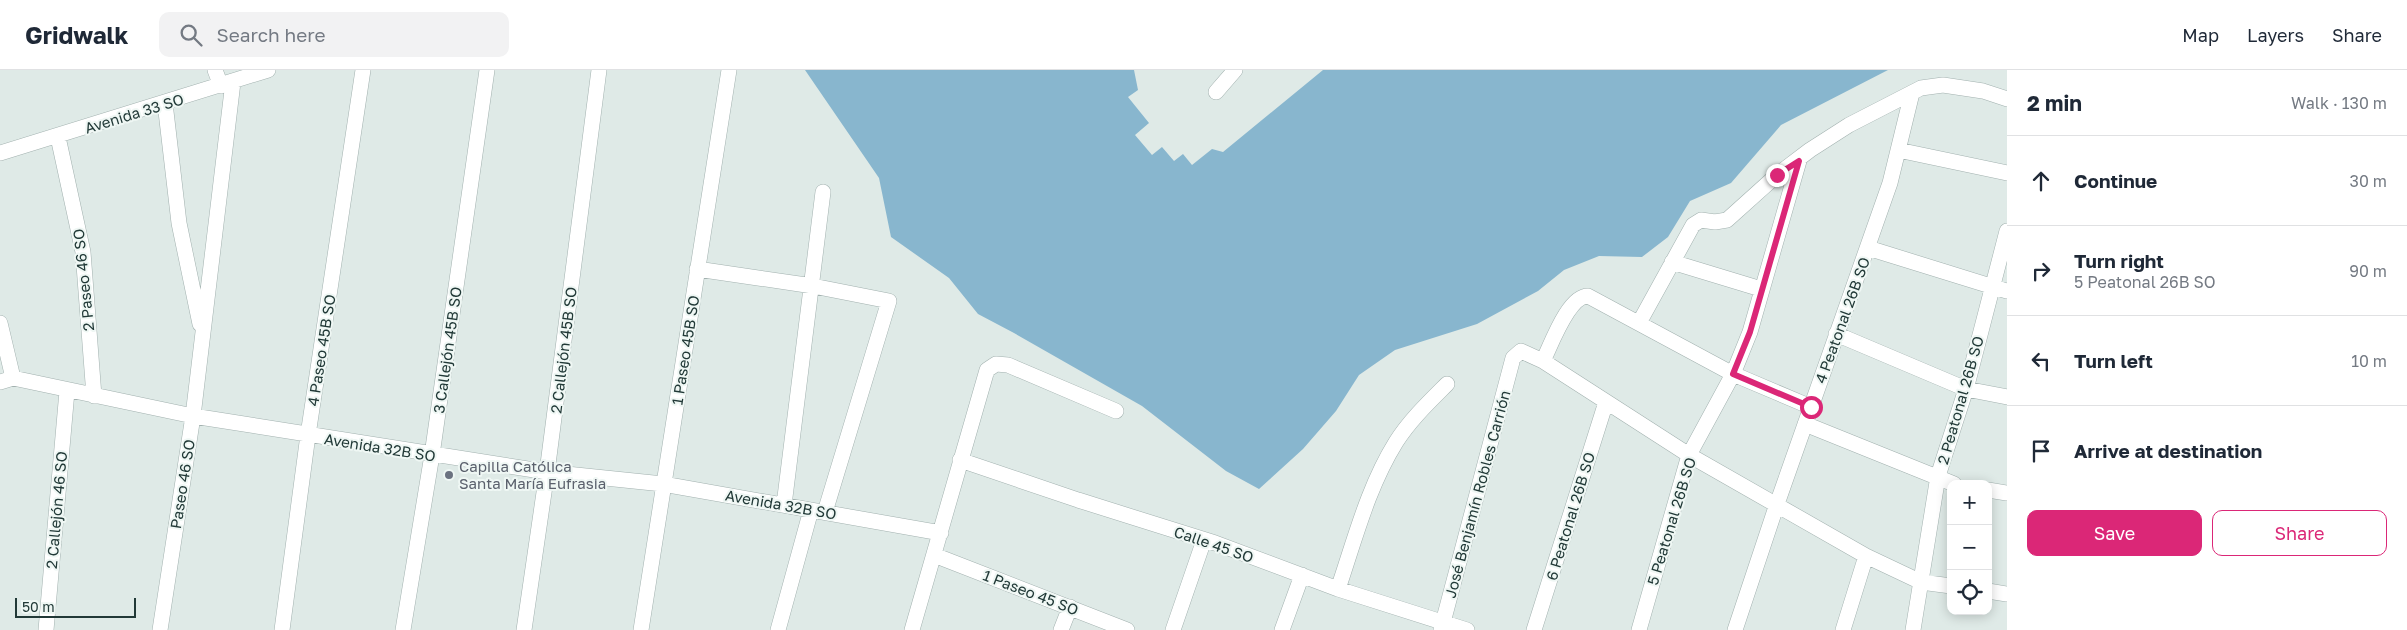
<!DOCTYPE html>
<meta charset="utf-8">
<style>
:root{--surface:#fff;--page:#f2f2f3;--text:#1f2937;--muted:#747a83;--line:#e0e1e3;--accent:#db2777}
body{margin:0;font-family:"Golos Text",sans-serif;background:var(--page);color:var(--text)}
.controls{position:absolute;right:15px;bottom:15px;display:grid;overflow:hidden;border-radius:10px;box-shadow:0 2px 12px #0003}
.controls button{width:45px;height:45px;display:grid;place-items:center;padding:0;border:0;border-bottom:1px solid var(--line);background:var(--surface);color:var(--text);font:25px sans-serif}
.scale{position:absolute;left:15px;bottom:12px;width:121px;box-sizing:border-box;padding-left:5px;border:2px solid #213937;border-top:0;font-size:14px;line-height:18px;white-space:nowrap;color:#213937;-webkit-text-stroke:4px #eff7f4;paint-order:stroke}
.stop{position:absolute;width:15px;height:15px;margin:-11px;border:4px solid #db2777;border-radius:50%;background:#fff}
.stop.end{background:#db2777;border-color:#fff;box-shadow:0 1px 5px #0008}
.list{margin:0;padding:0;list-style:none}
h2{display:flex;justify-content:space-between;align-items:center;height:65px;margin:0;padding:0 20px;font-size:21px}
h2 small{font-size:16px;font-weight:400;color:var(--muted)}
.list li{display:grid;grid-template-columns:32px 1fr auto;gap:15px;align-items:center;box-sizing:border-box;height:90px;padding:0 20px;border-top:1px solid var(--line)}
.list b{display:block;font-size:19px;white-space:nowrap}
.list p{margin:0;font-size:16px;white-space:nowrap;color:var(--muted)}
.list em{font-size:16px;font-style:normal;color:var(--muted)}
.actions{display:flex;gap:10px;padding:15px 20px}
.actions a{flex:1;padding:11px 0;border:1px solid var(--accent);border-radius:10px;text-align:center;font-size:18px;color:var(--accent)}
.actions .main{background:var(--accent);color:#fff}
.icon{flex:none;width:28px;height:28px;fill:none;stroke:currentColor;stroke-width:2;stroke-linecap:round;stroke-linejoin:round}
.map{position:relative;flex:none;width:2007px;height:560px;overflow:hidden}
header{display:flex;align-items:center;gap:30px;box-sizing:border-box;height:70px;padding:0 25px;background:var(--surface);border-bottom:1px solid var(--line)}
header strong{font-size:24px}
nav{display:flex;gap:28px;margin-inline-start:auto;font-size:18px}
.search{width:350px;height:45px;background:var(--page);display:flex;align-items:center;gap:12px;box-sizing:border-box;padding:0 18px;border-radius:10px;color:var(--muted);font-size:19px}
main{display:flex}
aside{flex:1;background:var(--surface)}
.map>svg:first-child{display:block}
.water{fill:#88b6ce}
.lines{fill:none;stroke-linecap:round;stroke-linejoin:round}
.minor-casing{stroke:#a2b1af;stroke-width:16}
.minor{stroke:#fff;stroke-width:15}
.route{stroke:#db2777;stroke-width:6}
.worship-dot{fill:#6b7280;stroke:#eff7f4;stroke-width:2}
.labels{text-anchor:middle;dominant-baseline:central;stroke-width:4;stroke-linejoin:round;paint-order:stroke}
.street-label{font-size:15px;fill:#213937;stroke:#eff7f4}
.worship-label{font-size:15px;fill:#5b616d;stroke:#eff7f4;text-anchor:start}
</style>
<header>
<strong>Gridwalk</strong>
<div class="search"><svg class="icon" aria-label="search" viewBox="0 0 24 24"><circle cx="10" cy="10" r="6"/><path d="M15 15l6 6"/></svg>Search here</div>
<nav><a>Map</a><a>Layers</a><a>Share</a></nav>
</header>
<main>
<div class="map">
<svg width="2007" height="560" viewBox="0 0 2007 560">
<rect width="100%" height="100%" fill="#dfeae7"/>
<!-- water -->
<path class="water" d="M805 0H1134L1138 20 1128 27 1149 53 1135 65 1152 85 1162 77 1174 91 1183 84 1192 95 1212 79 1223 82 1323 0H1888L1781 55 1731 113 1690 131 1668 167 1642 187 1599 186 1564 200 1538 221 1477 254 1395 280 1359 305 1336 341 1303 379 1259 419 1226 401 1142 336 1014 263 978 244 949 208 891 167 879 108Z"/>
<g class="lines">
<defs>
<path id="minor" d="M215 0 221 16
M1216 22 1235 0
M165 33 179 153 200 254
M58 67 83 182 94 326
M1898 80 2007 103
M0 83 268 0
M1868 178 2007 221
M1672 192 1761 219
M697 199 813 216 889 231 825 442
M0 253 13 308
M1639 253 1693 155 1701 150 1715 152 1727 150 1777 105 1810 80 1849 55 1921 18 1943 15 1983 21 2007 29
M1836 264 1966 319 2007 327
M1543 291C1551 275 1568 226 1588 226L1733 304 1811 337
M0 312 13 308 193 346 547 402 663 414 941 463
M1805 354 1954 414
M960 390 1078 430 1215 473 1338 519 1467 560
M1988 420 2007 423
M784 435 823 122
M934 485 1127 560
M1338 519C1355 469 1368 417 1396 372 1410 350 1429 332 1447 314
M1988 521 2007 524
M46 560 67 321
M160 560 193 346 233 12
M282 560 308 365 363 0
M403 560 432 385 487 0
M524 560 547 402 599 0
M641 560 729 0
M778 560 811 440
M912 560 987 300 996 294 1008 295 1116 341
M1061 560 1070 537
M1173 560 1204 470
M1282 560 1302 505
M1441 560 1513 288 1521 281 1543 291 1689 385 1866 486 1921 512 1951 516
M1534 560 1606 332
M1639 560 1689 385 1733 304 1750 262 1799 91
M1735 560 1777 434 1890 113 1912 23
M1843 560 1866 486
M1913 560 1938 406 1966 319 2007 161"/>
</defs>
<!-- minor casing -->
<use href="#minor" class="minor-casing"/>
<!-- minor -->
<use href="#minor" class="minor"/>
</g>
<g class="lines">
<!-- route -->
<path class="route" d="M1777 105 1799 91 1750 262 1733 304 1811 337"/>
</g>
<!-- markers -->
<circle class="worship-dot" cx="449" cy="405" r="5"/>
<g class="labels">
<!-- street labels -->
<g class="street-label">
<text transform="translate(134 43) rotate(-17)">Avenida 33 SO</text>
<text transform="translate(83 210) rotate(-96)">2 Paseo 46 SO</text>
<text transform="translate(1842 250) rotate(-70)">4 Peatonal 26B SO</text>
<text transform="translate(321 280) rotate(-81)">4 Paseo 45B SO</text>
<text transform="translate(447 280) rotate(-82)">3 Callejón 45B SO</text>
<text transform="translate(563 280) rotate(-83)">2 Callejón 45B SO</text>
<text transform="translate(685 280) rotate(-81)">1 Paseo 45B SO</text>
<text transform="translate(1960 330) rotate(-74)">2 Peatonal 26B SO</text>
<text transform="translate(380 377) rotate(9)">Avenida 32B SO</text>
<text transform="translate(182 414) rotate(-81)">Paseo 46 SO</text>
<text transform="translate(1477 424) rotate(-75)">José Benjamín Robles Carrión</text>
<text transform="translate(781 434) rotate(10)">Avenida 32B SO</text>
<text transform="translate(56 440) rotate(-85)">2 Callejón 46 SO</text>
<text transform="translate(1570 446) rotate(-73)">6 Peatonal 26B SO</text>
<text transform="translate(1671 451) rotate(-73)">5 Peatonal 26B SO</text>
<text transform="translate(1214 474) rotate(19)">Calle 45 SO</text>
<text transform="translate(1031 522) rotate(21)">1 Paseo 45 SO</text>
</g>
<!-- worship labels -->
<g class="worship-label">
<text x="459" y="396">Capilla Católica<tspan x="459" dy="17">Santa María Eufrasia</tspan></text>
</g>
</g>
</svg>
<div class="controls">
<button>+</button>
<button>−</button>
<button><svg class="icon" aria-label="locate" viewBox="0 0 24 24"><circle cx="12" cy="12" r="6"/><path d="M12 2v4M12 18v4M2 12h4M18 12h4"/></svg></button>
</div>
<div class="scale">50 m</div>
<div class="stop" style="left:1811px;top:337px"></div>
<div class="stop end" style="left:1777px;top:105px"></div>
</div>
<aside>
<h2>2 min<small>Walk · 130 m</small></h2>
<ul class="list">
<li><svg class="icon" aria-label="ahead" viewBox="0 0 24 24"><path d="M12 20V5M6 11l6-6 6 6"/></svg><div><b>Continue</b></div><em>30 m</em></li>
<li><svg class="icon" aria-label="right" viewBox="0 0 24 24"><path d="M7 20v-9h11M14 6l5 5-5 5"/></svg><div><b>Turn right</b><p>5 Peatonal 26B SO</p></div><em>90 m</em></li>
<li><svg class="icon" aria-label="left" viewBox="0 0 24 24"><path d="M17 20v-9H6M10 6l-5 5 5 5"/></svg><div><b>Turn left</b></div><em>10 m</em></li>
<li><svg class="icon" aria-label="arrive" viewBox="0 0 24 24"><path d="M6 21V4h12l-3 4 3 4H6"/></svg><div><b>Arrive at destination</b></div></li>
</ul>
<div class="actions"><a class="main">Save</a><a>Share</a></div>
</aside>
</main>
